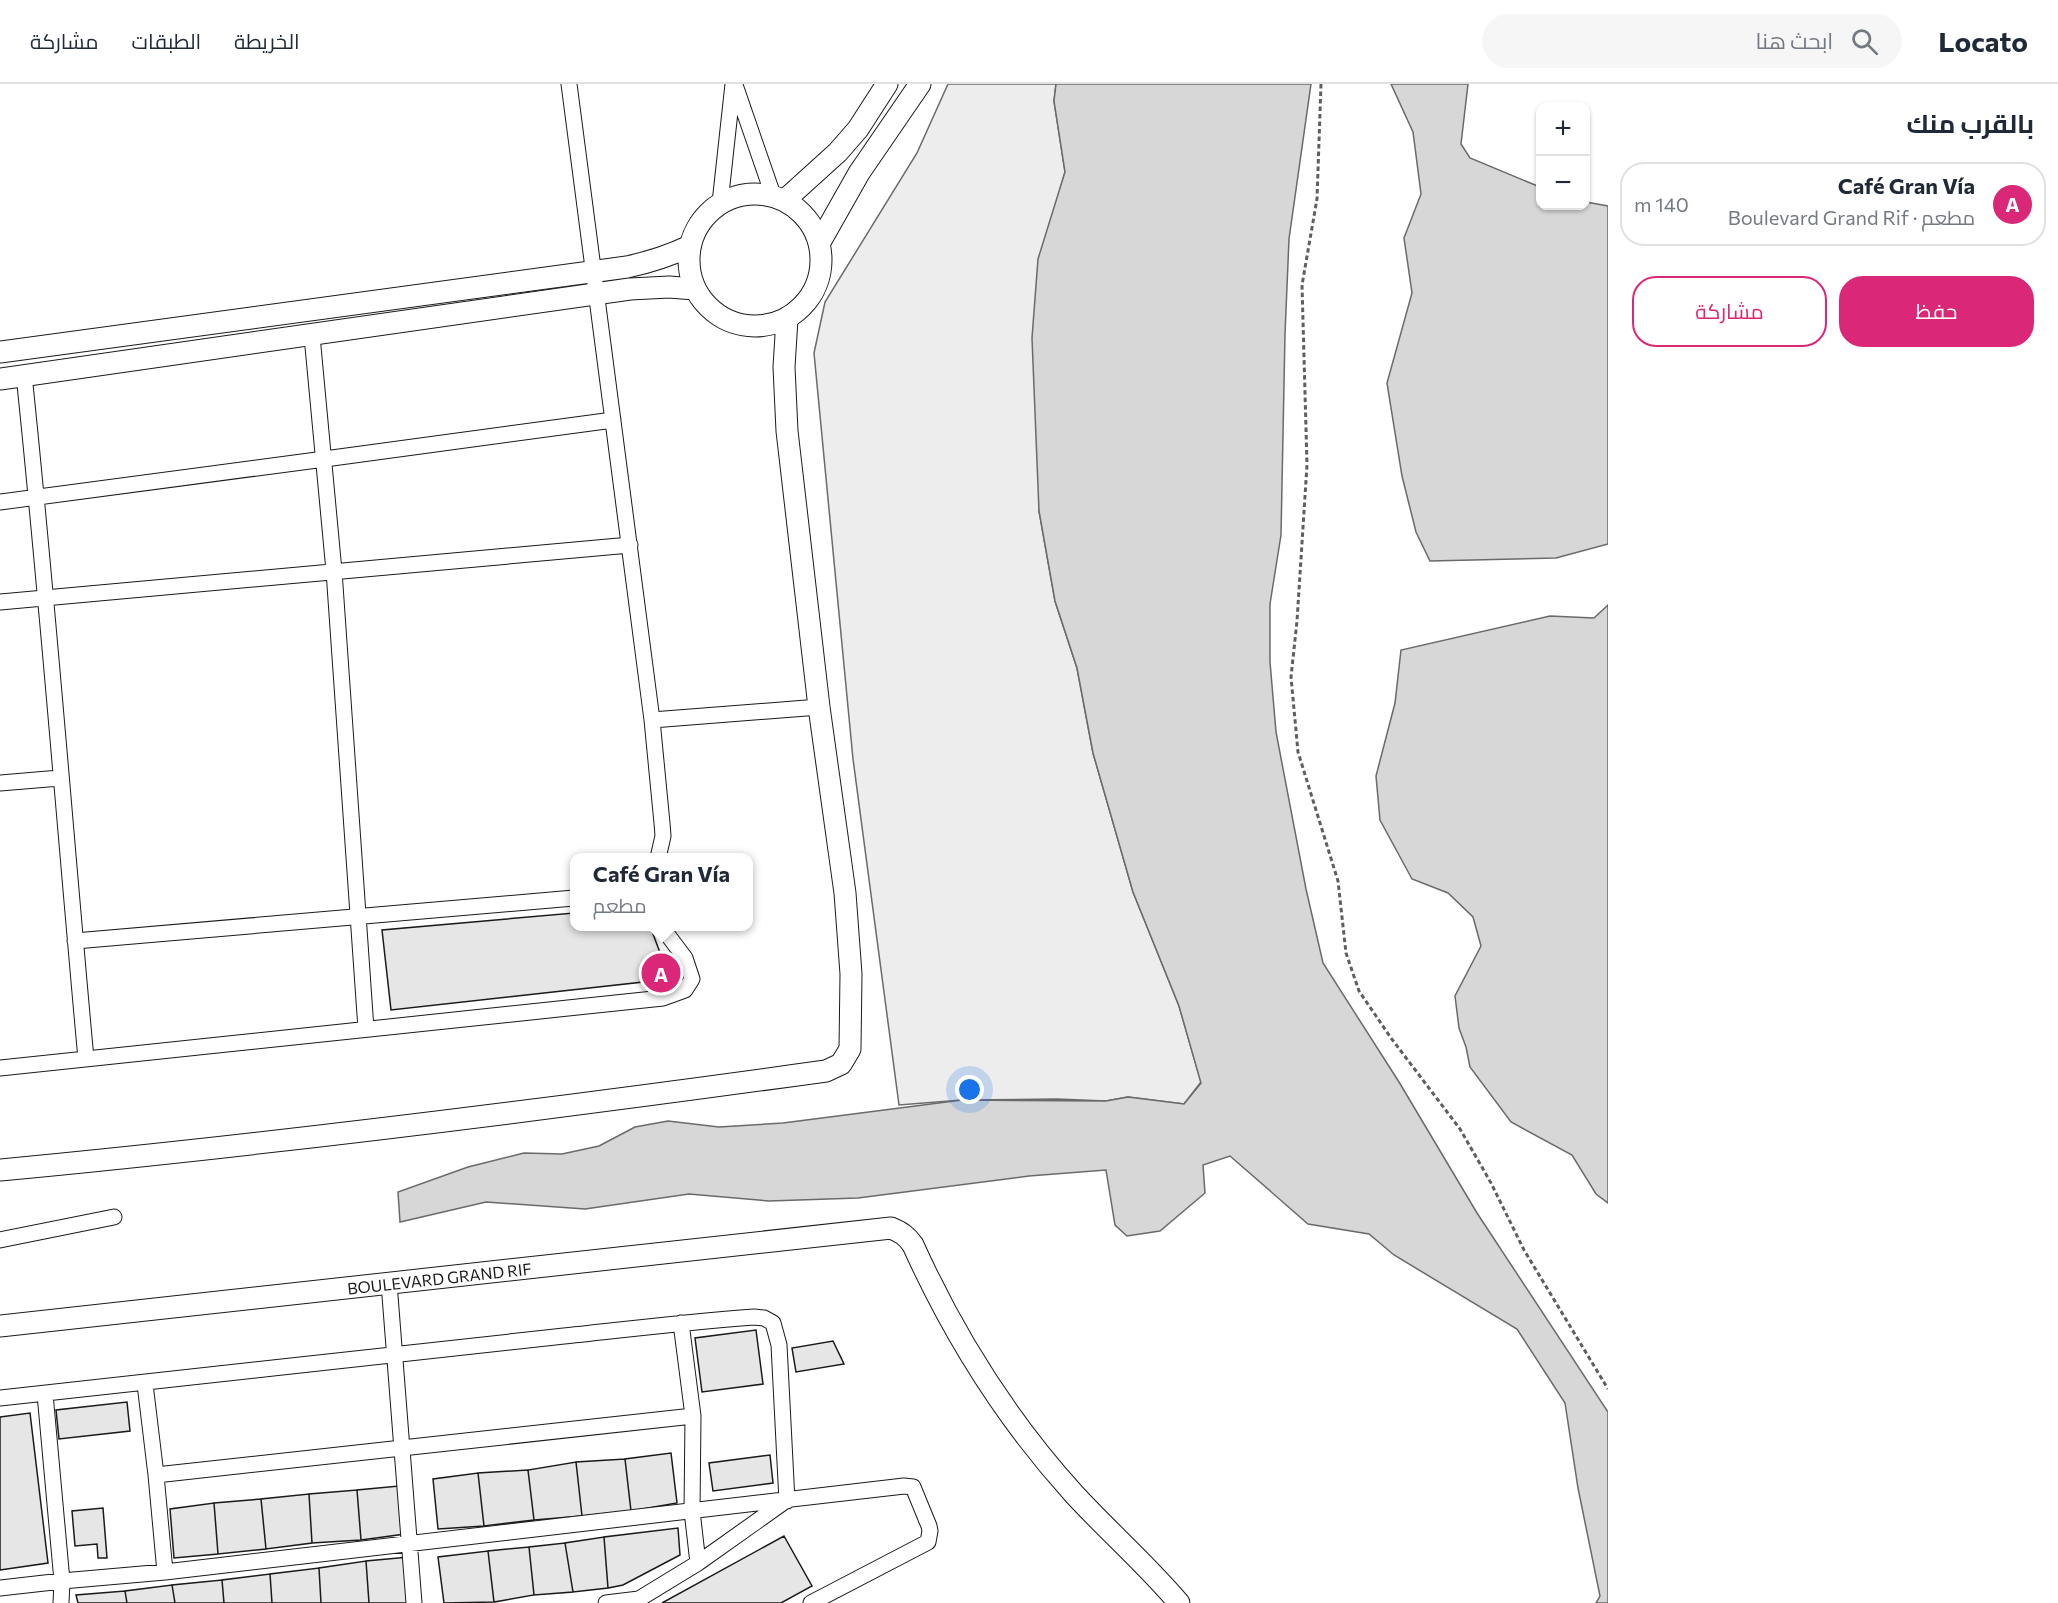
<!DOCTYPE html>
<html lang="ar">
<meta charset="utf-8">
<style>
:root{--surface:#fff;--page:#f6f6f7;--text:#1f2937;--muted:#747a83;--line:#e0e1e3;--accent:#db2777}
body{margin:0;font-family:Commissioner,Cairo,sans-serif;background:var(--page);color:var(--text);direction:rtl}
.controls{position:absolute;right:18px;top:18px;display:grid;overflow:hidden;border-radius:12px;box-shadow:0 2px 4px #0004}
.controls button{width:54px;height:54px;display:grid;place-items:center;padding:0;border:0;border-bottom:2px solid var(--line);background:var(--surface);color:var(--text);font:30px sans-serif}
.you{position:absolute;left:970px;top:1006px;width:21px;height:21px;margin:-15px;border:4px solid #fff;border-radius:50%;background:#1a73e8;box-shadow:0 0 0 9px #1a73e833}
.badge{display:grid;place-items:center;width:39px;height:39px;border-radius:50%;background:var(--accent);color:#fff;font-size:20px;font-weight:700}
.pin{position:absolute;translate:-50% -50%;border:3px solid #fff;box-shadow:0 2px 6px #0006}
.popup{position:absolute;left:570px;top:769px;width:183px;height:78px;box-sizing:border-box;display:grid;place-content:center;border-radius:12px;background:var(--surface);filter:drop-shadow(0 2px 4px #0005);font-size:20px;white-space:nowrap;color:var(--muted)}
.popup b{font-size:22px;color:var(--text)}
.popup::after{content:'';position:absolute;left:50%;top:100%;margin-left:-12px;border:12px solid transparent;border-top-color:var(--surface)}
.list{margin:0;padding:0;list-style:none}
h2{display:flex;justify-content:space-between;align-items:center;height:78px;margin:0;padding:0 24px;font-size:26px}
h2 small{font-size:20px;font-weight:400;color:var(--muted)}
.list li{display:grid;grid-template-columns:39px 1fr auto;gap:18px;align-items:center;box-sizing:border-box;height:84px;margin:0 12px 12px;padding:0 12px;border:2px solid var(--line);border-radius:24px}
.list b{display:block;font-size:22px;white-space:nowrap}
.list p{margin:0;font-size:20px;white-space:nowrap;color:var(--muted)}
.list em{font-size:20px;font-style:normal;color:var(--muted)}
.actions{display:flex;gap:12px;padding:18px 24px}
.actions a{flex:1;padding:14px 0;border:2px solid var(--accent);border-radius:24px;text-align:center;font-size:21px;color:var(--accent)}
.actions .main{background:var(--accent);color:#fff}
.icon{flex:none;width:33px;height:33px;fill:none;stroke:currentColor;stroke-width:2;stroke-linecap:round;stroke-linejoin:round}
.map{position:relative;flex:none;width:1608px;height:1519px;overflow:hidden;direction:ltr}
header{display:flex;align-items:center;gap:36px;box-sizing:border-box;height:84px;padding:0 30px;background:var(--surface);border-bottom:2px solid var(--line)}
header strong{font-size:28px}
nav{display:flex;gap:33px;margin-inline-start:auto;font-size:21px}
.search{width:420px;height:54px;background:var(--page);display:flex;align-items:center;gap:15px;box-sizing:border-box;padding:0 21px;border-radius:33px;color:var(--muted);font-size:22px}
main{display:flex}
aside{flex:1;background:var(--surface)}
.map>svg:first-child{display:block}
.built{fill:#ededed;stroke:#6a6a6a;stroke-width:1.5}
.water{fill:#d7d7d7;stroke:#6a6a6a;stroke-width:1.5}
.building{fill:#e6e6e6;stroke:#1a1a1a;stroke-width:1.5}
.lines{fill:none;stroke-linecap:round;stroke-linejoin:round}
.street-casing{stroke:#1a1a1a;stroke-width:17}
.secondary-casing{stroke:#1a1a1a;stroke-width:23}
.path{stroke:#5f5f5f;stroke-width:3;stroke-dasharray:4.5 3;stroke-linecap:butt}
.street{stroke:#fff;stroke-width:15}
.secondary{stroke:#fff;stroke-width:21}
.labels{text-anchor:middle;dominant-baseline:central;stroke-width:4.5;stroke-linejoin:round;paint-order:stroke}
.street-label{font-size:16px;fill:#1a1a1a;stroke:#fff}
</style>
<header>
<strong>Locato</strong>
<div class="search"><svg class="icon" aria-label="search" viewBox="0 0 24 24"><circle cx="10" cy="10" r="6"/><path d="M15 15l6 6"/></svg>ابحث هنا</div>
<nav><a>الخريطة</a><a>الطبقات</a><a>مشاركة</a></nav>
</header>
<main>
<aside>
<h2>بالقرب منك<small></small></h2>
<ul class="list">
<li><span class="badge">A</span><div><b>Café Gran Vía</b><p>مطعم · Boulevard Grand Rif</p></div><em>140 m</em></li>
</ul>
<div class="actions"><a class="main">حفظ</a><a>مشاركة</a></div>
</aside>
<div class="map">
<svg width="1608" height="1519" viewBox="0 0 1608 1519">
<rect width="100%" height="100%" fill="#fff"/>
<!-- built -->
<path class="built" d="M948 0H1056L1054 17 1065 88 1058 113 1039 427 1055 517 1077 584 1093 669 1133 808 1179 922 1201 998 1184 1020 1128 1013 1106 1017 1057 1015 962 1016 899 1021 853 675 814 269 825 218 917 69Z"/>
<!-- water -->
<path class="water" d="M1056 0H1311L1289 155 1285 250 1281 451 1270 520V578L1276 648 1306 805 1323 879 1399 998 1477 1129 1608 1328V1519H1596L1600 1512 1578 1404 1565 1319 1517 1245 1394 1171 1369 1150 1308 1140 1230 1072 1203 1081 1205 1109 1160 1147 1127 1152 1115 1141 1106 1086 1029 1092 858 1114 769 1117 689 1110 585 1125 486 1118 400 1138 398 1108 468 1083 524 1069 562 1070 599 1062 635 1043 668 1037 719 1043 783 1039 962 1016 1106 1017 1128 1013 1184 1020 1201 999 1179 922 1133 808 1093 669 1077 584 1055 517 1039 427 1032 254 1038 175 1065 88 1054 17Z
M1391 0H1468L1461 60 1470 74 1540 103V122H1586V118L1608 122V460L1556 474 1430 477 1416 448 1402 392 1387 299 1412 209 1404 154 1421 110 1413 48Z
M1608 521V1119L1596 1110 1572 1071 1511 1038 1470 983 1466 963 1459 944 1455 912 1481 862 1473 833 1448 809 1412 795 1380 736 1376 692 1395 619 1401 566 1550 532 1594 534Z"/>
<!-- building -->
<path class="building" d="M574 829V842H650L670 895 391 926 382 846Z
M756 1246 763 1300 702 1308 695 1254Z
M833 1257 844 1280 796 1288 792 1264Z
M127 1318 130 1347 59 1355 56 1326Z
M30 1329 48 1479 0 1486V1333Z
M671 1369 677 1419 631 1427 625 1375Z
M770 1371 773 1399 713 1407 709 1379Z
M625 1375 631 1427 582 1432 576 1378Z
M576 1378 582 1432 534 1436 528 1386Z
M528 1386 534 1436 484 1442 478 1389Z
M478 1389 484 1442 438 1445 433 1395Z
M399 1402 405 1450 361 1456 357 1406Z
M357 1406 361 1456 312 1459 309 1410Z
M309 1410 312 1459 266 1465 261 1415Z
M261 1415 266 1465 218 1470 214 1419Z
M214 1419 218 1470 174 1474 170 1425Z
M103 1424 107 1474H98L97 1460 75 1462 72 1427Z
M678 1444 680 1471 623 1501 608 1504 604 1453Z
M784 1452 812 1502 781 1519H662Z
M604 1453 608 1504 573 1508 565 1459Z
M565 1459 573 1508 534 1511 529 1463Z
M529 1463 534 1511 494 1518 488 1467Z
M488 1467 494 1518 444 1519 438 1473Z
M409 1473 412 1519H369L366 1477Z
M366 1477 369 1519H321L319 1484Z
M319 1484 321 1519H272L270 1490Z
M270 1490 272 1519H224L222 1496Z
M222 1496 224 1519H175L172 1501Z
M172 1501 175 1519H127L125 1507Z
M125 1507 127 1519H78L76 1511Z"/>
<g class="lines">
<defs>
<path id="street" d="M569 0 652 636 662 739 663 752 658 774
M735 1 773 111
M720 119 733 0
M312 252 334 487 366 945
M24 291C48 519 65 747 86 975
M0 418C204 391 409 364 613 336
M0 518 630 461
M652 636 819 623
M0 699 60 694
M75 857 574 814
M0 984 663 914 685 906 692 895 685 874 661 842
M0 1156 114 1133
M389 1199 414 1519
M681 1239 693 1332 692 1427 698 1479
M145 1300 156 1391 165 1488
M45 1310 62 1497 61 1519
M0 1314C185 1295 370 1272 555 1253 621 1246 687 1238 754 1233L764 1234 773 1239 779 1261 787 1417
M156 1391 693 1332
M0 1504 62 1497 165 1488 904 1402 913 1403 929 1442 930 1447 928 1458 811 1519
M606 1519 639 1515 698 1479 784 1418"/>
<g id="secondary">
<circle cx="755" cy="176" r="66"/>
<path d="M785 116 838 68 858 45 887 0"/>
<path d="M820 158 859 89 920 0"/>
<path d="M0 268 627 183C650 178 669 172 690 162"/>
<path d="M0 295 630 205 669 203 695 205"/>
<path d="M0 1086C276 1060 551 1025 826 987L841 980 850 965 851 890 845 809 819 623 787 347 784 283 787 235"/>
<path id="s1" d="M0 1242 891 1144C901 1148 907 1152 913 1161 954 1252 1007 1336 1074 1410 1108 1447 1146 1480 1179 1519"/>
</g>
</defs>
<!-- street casing -->
<use href="#street" class="street-casing"/>
<!-- secondary casing -->
<use href="#secondary" class="secondary-casing"/>
<!-- path -->
<path class="path" d="M1321 0 1317 115 1302 201 1307 381 1297 537 1291 593 1298 668 1338 797 1346 869 1359 907 1391 954 1460 1045 1491 1099 1524 1166 1608 1305"/>
<!-- street -->
<use href="#street" class="street"/>
<!-- secondary -->
<use href="#secondary" class="secondary"/>
</g>
<g class="labels">
<!-- street labels -->
<g class="street-label">
<text stroke="none"><textPath href="#s1" startOffset="442">BOULEVARD GRAND RIF</textPath></text>
</g>
</g>
</svg>
<div class="controls">
<button>+</button>
<button>−</button>
</div>
<div class="you"></div>
<div class="pin badge" style="left:661px;top:889px">A</div>
<div class="popup"><b>Café Gran Vía</b>مطعم</div>
</div>
</main>
